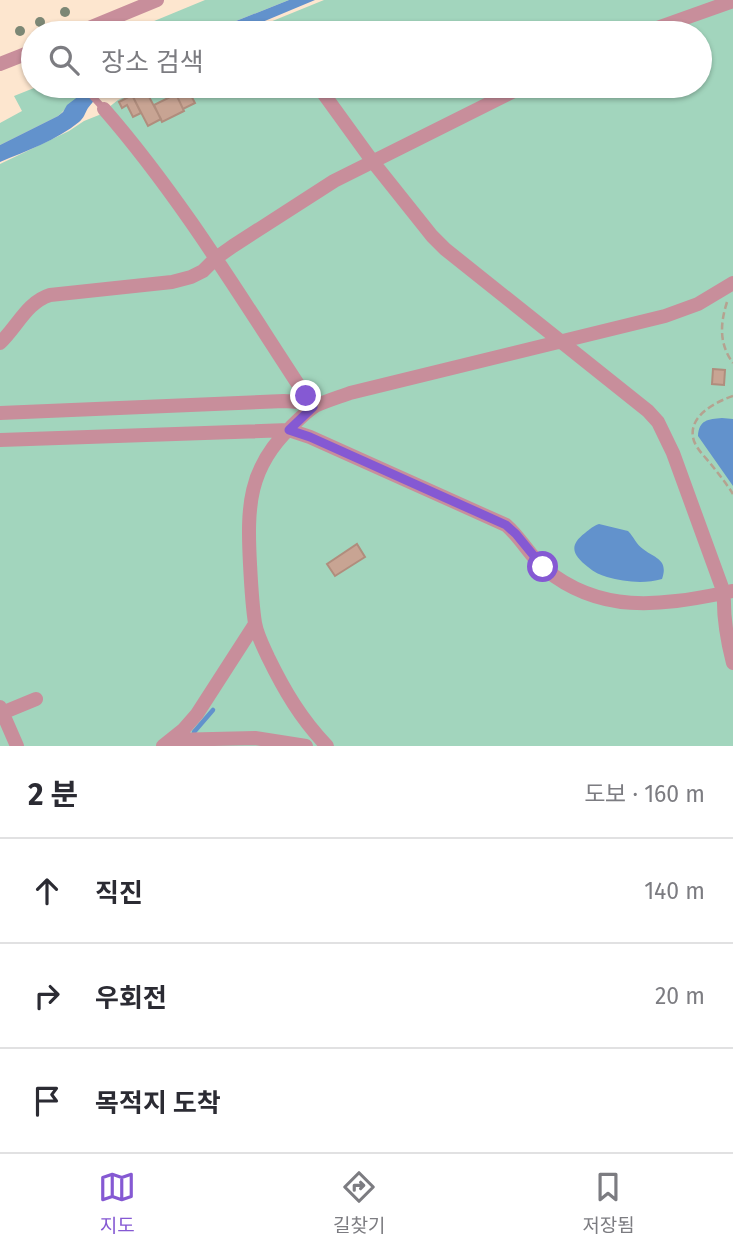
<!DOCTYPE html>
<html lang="ko">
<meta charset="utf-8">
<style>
:root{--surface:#fff;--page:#f7f7f7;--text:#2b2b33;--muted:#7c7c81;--line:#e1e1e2;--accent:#8559d3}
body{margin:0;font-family:"Fira Sans","Noto Sans KR",sans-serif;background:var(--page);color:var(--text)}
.stop{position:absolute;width:21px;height:21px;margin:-16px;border:5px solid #8559d3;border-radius:50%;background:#fff}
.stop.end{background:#8559d3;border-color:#fff;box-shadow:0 2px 7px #0008}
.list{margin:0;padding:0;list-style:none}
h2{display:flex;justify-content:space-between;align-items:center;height:91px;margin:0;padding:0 28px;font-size:30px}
h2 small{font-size:23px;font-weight:400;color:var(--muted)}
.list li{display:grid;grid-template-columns:46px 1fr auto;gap:21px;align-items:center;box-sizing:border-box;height:105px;padding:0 28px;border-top:2px solid var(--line)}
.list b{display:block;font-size:26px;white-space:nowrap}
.list em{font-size:23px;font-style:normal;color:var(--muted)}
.icon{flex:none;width:38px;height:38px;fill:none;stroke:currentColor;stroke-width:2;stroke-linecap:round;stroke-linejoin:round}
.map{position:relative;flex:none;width:733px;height:746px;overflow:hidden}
.search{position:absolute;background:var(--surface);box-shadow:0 2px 5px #0004;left:21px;right:21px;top:21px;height:77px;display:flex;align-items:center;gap:18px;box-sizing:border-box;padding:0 24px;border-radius:38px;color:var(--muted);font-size:26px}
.sheet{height:406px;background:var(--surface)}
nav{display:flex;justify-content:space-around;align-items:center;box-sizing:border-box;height:98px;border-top:2px solid var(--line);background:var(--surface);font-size:19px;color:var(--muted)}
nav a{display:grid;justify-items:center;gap:4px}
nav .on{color:var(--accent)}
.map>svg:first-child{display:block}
.green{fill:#a2d5bd}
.water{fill:#6292cc}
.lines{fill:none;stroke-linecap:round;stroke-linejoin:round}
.stream{stroke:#6292cc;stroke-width:4.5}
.building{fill:#c8a493;stroke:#b08d7d;stroke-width:2}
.path{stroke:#b5a290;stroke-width:2.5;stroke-dasharray:7 3.5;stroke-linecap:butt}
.service{stroke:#c88e9b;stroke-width:7}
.minor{stroke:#c88e9b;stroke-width:14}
.tree{fill:#7c8775}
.route{stroke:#8559d3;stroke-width:9}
</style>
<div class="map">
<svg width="733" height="746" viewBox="0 0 733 746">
<rect width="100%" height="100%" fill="#fde6cf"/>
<!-- green -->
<path class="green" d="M205 0H289L206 33H131L130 31Z
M324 0H733V746H0V164L69 131 84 121 99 115 118 100 148 86H700V33H255L253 29Z
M39 86H73L80 96C71 102 66 109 58 116L0 145V123L22 111 14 96Z"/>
<!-- water -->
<path class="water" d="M289 0H315L236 33H206Z
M92 86H112C102 92 95 99 88 108 85 113 84 118 79 122 57 140 26 151 0 162V145L58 116 63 112 67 105Z
M722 418 733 419V486L698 436C699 420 708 419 722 418Z
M599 524 628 531C634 537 636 544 643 549 654 558 669 559 662 579 645 584 624 582 607 577 600 575 594 572 588 567 573 555 568 546 585 533 590 529 593 526 599 524Z"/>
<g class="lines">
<!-- stream -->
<path class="stream" d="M194 732 213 710"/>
</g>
<!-- building -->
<path class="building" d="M150 86H167L148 95 161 119 148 126 132 95Z
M175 86H186L195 103 183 109 176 94 173 96 169 89Z
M176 94 184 111 162 122 154 105Z
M132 95 141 113 133 117 127 105 122 108 119 102Z
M713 369 725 370 724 385 712 384Z
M357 544 365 557 335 576 327 564Z"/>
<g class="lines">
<!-- path -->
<path class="path" d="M727 302C720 324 719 344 733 363
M733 396C715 402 686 417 694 441 697 449 704 456 710 463 718 473 726 483 733 494"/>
<!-- service -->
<path class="service" d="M83 86 104 109"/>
<!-- minor -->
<path class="minor" d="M77 33 157 0
M643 33 733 1
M0 64 33 51
M104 109C184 201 246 306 313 407
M0 343C17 327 27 302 50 295L172 282 191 277 203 271 216 258 233 246 334 181 524 86
M0 413 284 401 299 402 313 407
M0 440 289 430 310 437 506 525C521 538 530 556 545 569 600 614 659 606 724 593L673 453 658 422 648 411 445 249 432 236 373 162 318 86
M732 591 724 593C723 617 727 640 733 663
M0 707 17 746
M2 713 36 699
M171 740 255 738 306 746
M163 746 183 730 197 714 255 624
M327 746C301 719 284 690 268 657 263 646 257 635 255 623 252 604 251 583 250 564 247 507 248 468 291 427 298 420 307 411 315 406 326 401 339 397 350 393L665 316 698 304 733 283"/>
</g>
<!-- trees -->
<g class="tree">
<circle cx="65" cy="12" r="5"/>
<circle cx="40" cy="22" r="5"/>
<circle cx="20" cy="31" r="5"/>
</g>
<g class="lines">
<!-- route -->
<path class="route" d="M306 396 313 407 289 430 310 437 506 525 516 534 543 567"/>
</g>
</svg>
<div class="stop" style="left:543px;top:567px"></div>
<div class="stop end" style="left:306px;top:396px"></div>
<div class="search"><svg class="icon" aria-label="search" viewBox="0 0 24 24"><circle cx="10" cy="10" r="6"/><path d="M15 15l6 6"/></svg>장소 검색</div>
</div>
<section class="sheet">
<h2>2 분<small>도보 · 160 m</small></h2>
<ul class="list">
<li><svg class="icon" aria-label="ahead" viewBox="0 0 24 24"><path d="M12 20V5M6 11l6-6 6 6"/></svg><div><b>직진</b></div><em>140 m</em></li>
<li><svg class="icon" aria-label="right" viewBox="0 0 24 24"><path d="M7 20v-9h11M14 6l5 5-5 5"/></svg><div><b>우회전</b></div><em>20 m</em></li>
<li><svg class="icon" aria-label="arrive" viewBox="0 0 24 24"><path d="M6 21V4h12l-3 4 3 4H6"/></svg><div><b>목적지 도착</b></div></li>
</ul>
</section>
<nav>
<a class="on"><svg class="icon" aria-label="map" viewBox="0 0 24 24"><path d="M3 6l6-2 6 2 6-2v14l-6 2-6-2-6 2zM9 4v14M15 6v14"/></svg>지도</a>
<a><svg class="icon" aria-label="directions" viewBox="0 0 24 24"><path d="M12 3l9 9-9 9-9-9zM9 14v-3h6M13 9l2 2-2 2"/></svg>길찾기</a>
<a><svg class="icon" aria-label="saved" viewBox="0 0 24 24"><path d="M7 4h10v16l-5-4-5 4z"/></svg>저장됨</a>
</nav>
